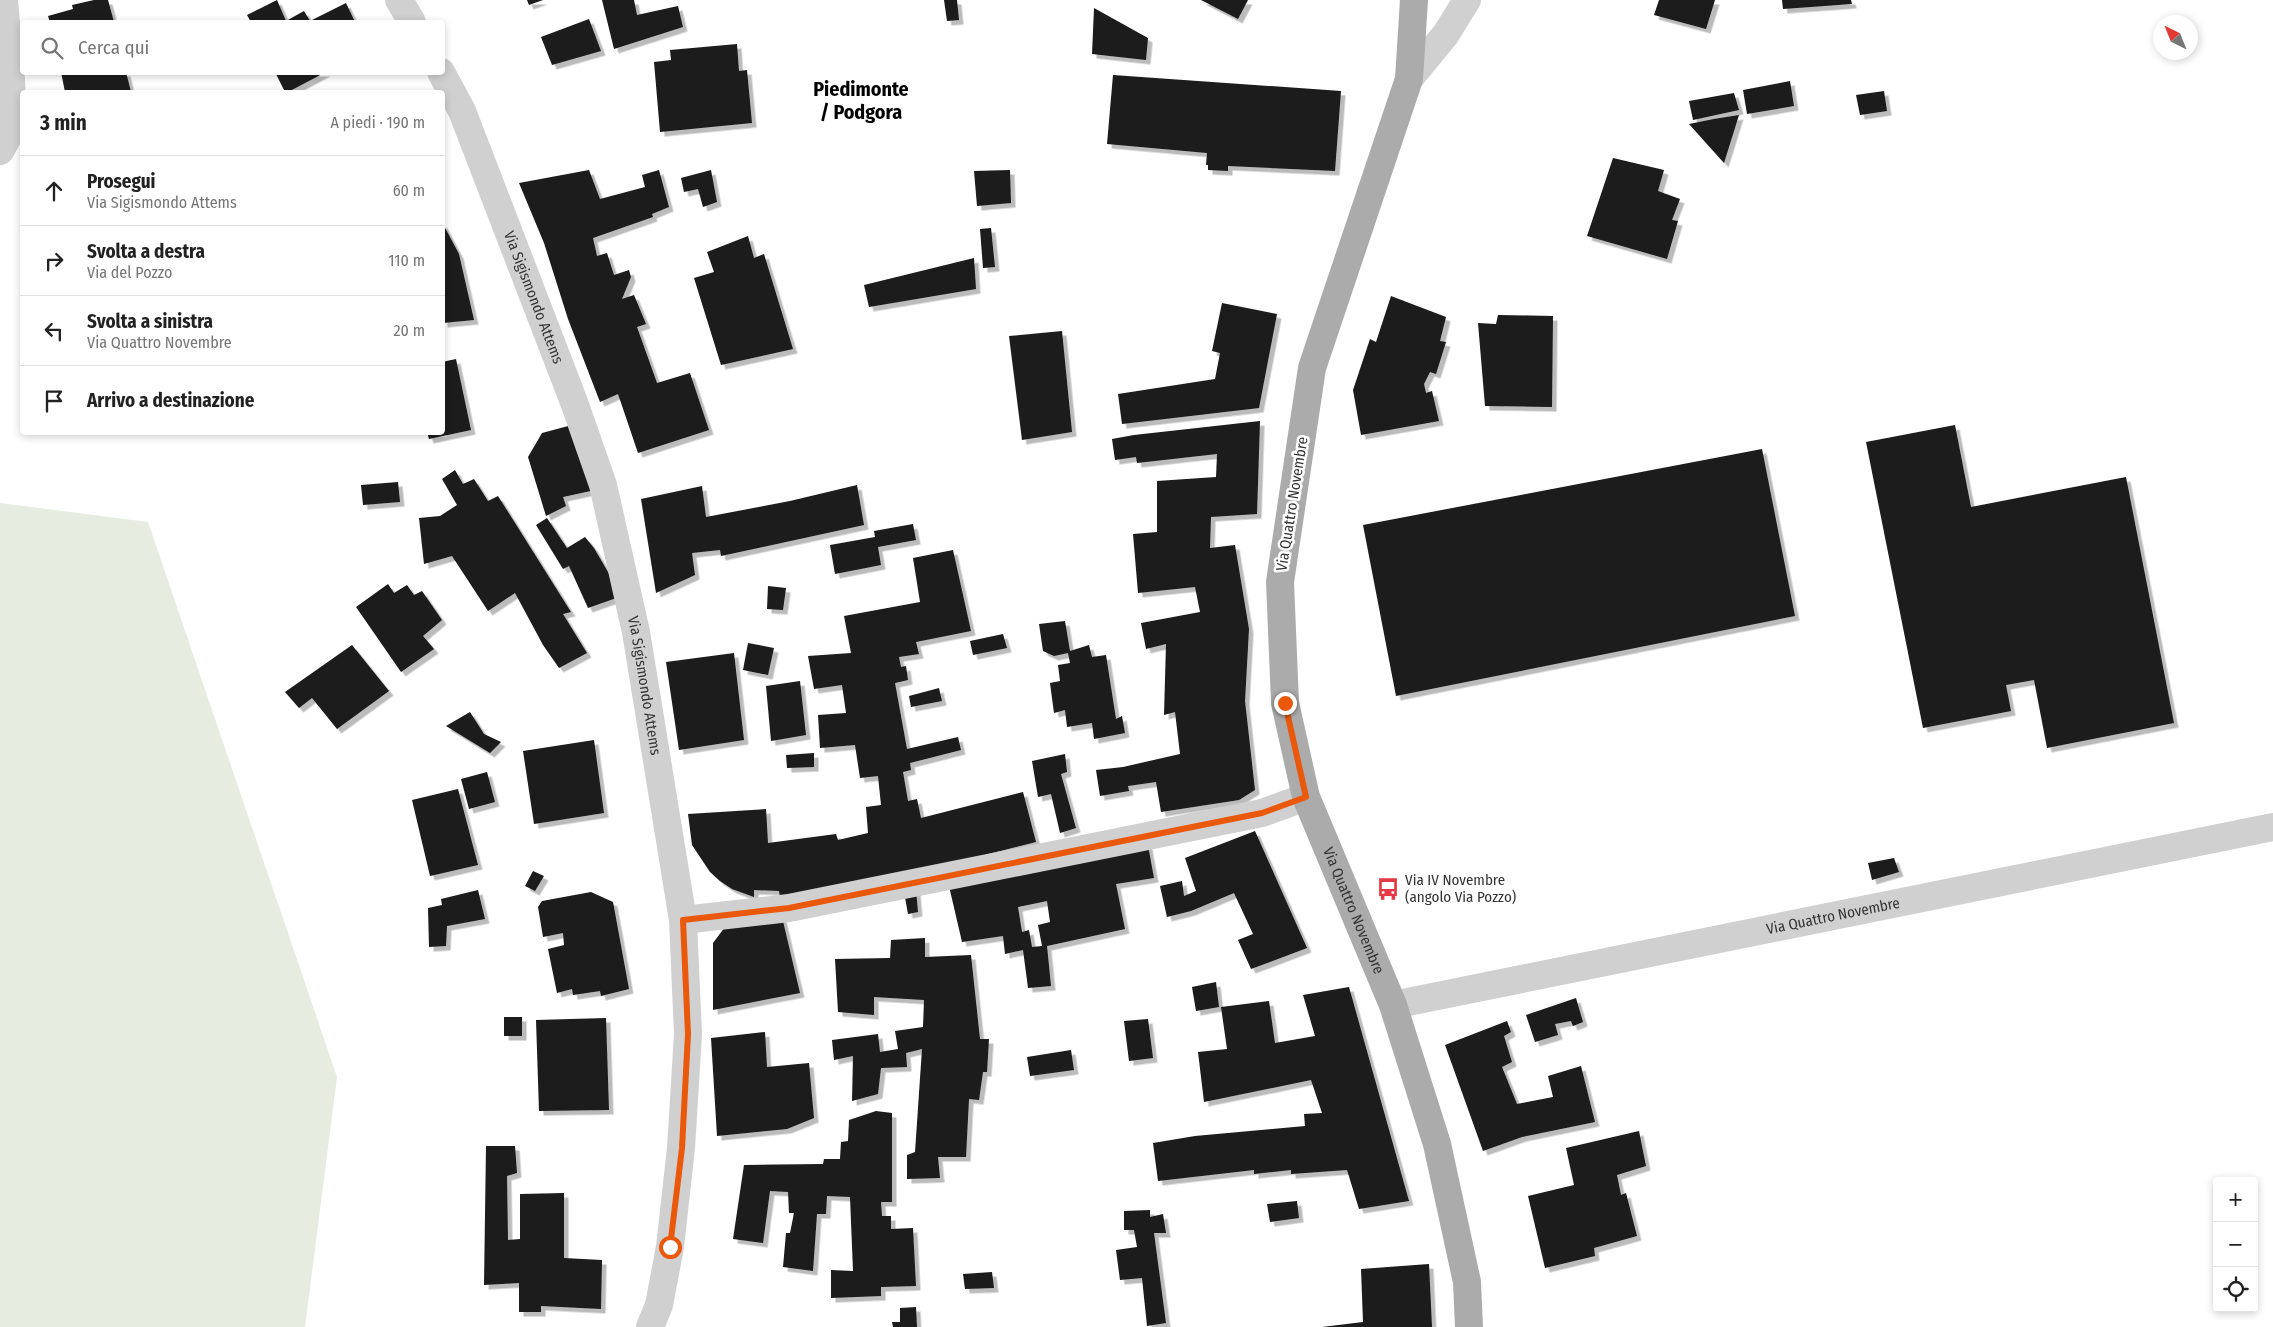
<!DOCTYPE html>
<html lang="it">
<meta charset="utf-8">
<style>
:root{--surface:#fff;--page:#f6f6f6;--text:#222;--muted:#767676;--line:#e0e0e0}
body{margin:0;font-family:"Fira Sans Condensed",sans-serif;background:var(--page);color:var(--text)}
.controls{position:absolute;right:15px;bottom:15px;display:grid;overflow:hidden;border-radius:5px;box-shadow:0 2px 8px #0003}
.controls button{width:45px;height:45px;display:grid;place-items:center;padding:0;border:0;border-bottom:1px solid var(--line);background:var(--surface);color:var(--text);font:25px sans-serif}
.compass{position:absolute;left:2153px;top:15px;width:45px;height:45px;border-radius:50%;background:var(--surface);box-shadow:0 2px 8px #0003;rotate:317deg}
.stop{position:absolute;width:15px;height:15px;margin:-11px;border:4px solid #ea580c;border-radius:50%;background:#fff}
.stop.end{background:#ea580c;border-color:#fff;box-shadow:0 1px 5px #0008}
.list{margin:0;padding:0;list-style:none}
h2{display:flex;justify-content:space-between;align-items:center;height:65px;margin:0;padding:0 20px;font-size:21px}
h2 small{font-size:16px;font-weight:400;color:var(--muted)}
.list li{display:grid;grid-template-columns:32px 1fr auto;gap:15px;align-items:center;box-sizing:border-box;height:70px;padding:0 20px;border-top:1px solid var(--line)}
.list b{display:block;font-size:19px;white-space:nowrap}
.list p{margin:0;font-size:16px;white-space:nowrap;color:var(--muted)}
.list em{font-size:16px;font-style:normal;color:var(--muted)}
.icon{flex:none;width:28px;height:28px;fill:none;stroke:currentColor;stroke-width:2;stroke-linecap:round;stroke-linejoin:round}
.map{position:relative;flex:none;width:2273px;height:1327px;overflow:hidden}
.search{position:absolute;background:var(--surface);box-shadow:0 2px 8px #0003;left:20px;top:20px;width:425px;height:55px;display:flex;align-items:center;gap:12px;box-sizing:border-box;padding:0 18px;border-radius:5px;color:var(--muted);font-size:19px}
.panel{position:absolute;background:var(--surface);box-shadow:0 2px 8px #0003;left:20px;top:90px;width:425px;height:345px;border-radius:5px}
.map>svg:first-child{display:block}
.green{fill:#e6ecdf}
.building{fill:#1a1a1a;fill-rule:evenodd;filter:url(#shadow)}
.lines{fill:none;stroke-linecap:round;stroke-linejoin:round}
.minor{stroke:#d0d0d0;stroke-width:28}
.major{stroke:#ababab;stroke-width:28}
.route{stroke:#ea580c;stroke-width:6}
.labels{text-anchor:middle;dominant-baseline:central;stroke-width:5;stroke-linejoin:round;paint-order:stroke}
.street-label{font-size:15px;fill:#333;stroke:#fff}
.poi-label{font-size:15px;fill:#333;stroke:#fff;text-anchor:start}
.district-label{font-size:20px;font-weight:bold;fill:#000;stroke:#fff}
</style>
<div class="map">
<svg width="2273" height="1327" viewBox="0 0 2273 1327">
<defs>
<filter id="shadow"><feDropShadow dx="4.5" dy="4.5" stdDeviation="0" flood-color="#0004"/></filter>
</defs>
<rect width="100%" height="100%" fill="#fff"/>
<!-- green -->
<path class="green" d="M0 503 148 522 337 1077 305 1327H0Z"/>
<!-- building -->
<path class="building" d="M94 0H108L114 22H50L48 16 73 9 72 5Z
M277 0 286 21 304 11 310 21 346 3 355 22H251L247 15Z
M527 0H543L529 5Z
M602 0H634L637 15 678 6 683 27 614 49Z
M944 0H957L959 20 947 21Z
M1201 0H1248L1238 19Z
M1659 0H1715L1706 29 1654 15Z
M1782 0H1851L1852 4 1783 9Z
M1094 8 1148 38 1146 60 1092 54Z
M589 19 601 51 552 65 541 37Z
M737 44 739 71 747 70 752 123 660 132 654 62 671 60 670 50Z
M61 72H126L131 92H65Z
M275 72H326L288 92H285Z
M1113 75 1341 91 1335 171 1228 166V171L1208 170V165H1206L1207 153 1107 144Z
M1790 81 1794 106 1747 114 1743 90Z
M1884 91 1887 111 1860 115 1856 95Z
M1734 93 1739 110 1693 120 1689 101Z
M1739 115 1724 163 1689 124 1714 119Z
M1613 158 1664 170 1658 191 1680 199 1672 220 1678 221 1667 259 1587 236Z
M589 170 600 199 645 187 642 175 659 170 669 207 652 214 653 217 593 238 597 256 607 253 614 275 629 270 631 277 622 299 634 295 646 324 637 327 657 383 690 373 709 430 638 453 618 394 600 402 568 319 544 243 519 183Z
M711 170 717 202 703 207 698 189 684 192 681 178Z
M1010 170 1011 203 977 206 974 171Z
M442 222 459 254 474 320 443 323Z
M991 228 995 267 983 268 980 229Z
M748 236 754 258 764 254 793 349 721 365 694 278 714 272 707 252Z
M974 258 976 289 869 307 864 285Z
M1391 296 1446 317 1440 341 1446 342 1436 374 1430 372 1424 384 1426 393 1432 391 1439 421 1361 435 1353 390 1370 339 1376 342Z
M1222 303 1277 314 1259 408 1122 424 1118 394 1215 379 1220 353 1212 351Z
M1498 315 1553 316 1552 407 1485 406 1478 323 1496 324Z
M1062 331 1072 432 1022 440 1009 336Z
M456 359 471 430 429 439 427 432H442V362Z
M1260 421 1257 514 1211 517 1210 548 1235 545 1249 629 1245 701 1255 790 1239 800 1161 812 1156 782 1128 786 1129 791 1100 796 1096 770 1123 767 1180 754 1175 712 1164 715 1166 644 1146 649 1141 623 1200 612 1195 587 1138 593 1133 534 1157 532V481L1216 477 1217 454 1137 463 1136 457 1115 460 1112 439 1134 435Z
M572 425 595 490 563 497 566 506 546 516 528 457 542 433Z
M1955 425 1971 507 2126 477 2174 723 2047 748 2034 680 2006 685 2011 711 1923 728 1866 442Z
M1762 449 1795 616 1396 696 1363 525Z
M455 470 463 484 474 479 488 501 498 496 571 612 563 614 587 653 559 668 543 645 515 593 488 611 452 556 424 564 419 518 440 516 457 505 442 479Z
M398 482 400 502 363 505 361 485Z
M857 485 864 525 721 556 720 550 692 553 695 575 656 593 641 499 702 486 706 517 790 501Z
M547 518 567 548 585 537 594 548 622 596 588 608 569 566 563 569 536 525Z
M913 524 916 540 878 547 881 565 835 574 830 545 875 537 874 531Z
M953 550 971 631 916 642 919 654 899 657 901 667 906 666 908 680 895 683 907 749 958 737 961 750 910 763 911 770 903 772 908 801 917 799 921 818 1023 792 1036 842 917 872 780 897 779 891 754 890V897L732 889 720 881 710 872 692 845 688 814 766 809 768 843 836 834 838 840 868 833 866 807 881 805 878 776 860 778 855 745 820 748 818 715 846 713 842 685 814 689 808 656 851 653 844 616 920 602 913 558Z
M388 584 394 593 407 585 414 595 422 591 442 620 423 636 434 649 401 672 356 607Z
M768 586 786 588 783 610 767 609Z
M1065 621 1070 651 1089 645 1092 657 1106 655 1116 719 1122 716 1125 733 1094 739 1092 723 1067 727 1065 710 1054 713 1050 683 1060 681 1058 665 1070 663 1068 653 1054 656 1043 651 1039 624Z
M1003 634 1007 648 973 655 970 641Z
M748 643 774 648 768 675 743 670Z
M352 645 389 691 337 729 312 698 299 708 285 692Z
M734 653 744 740 679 750 666 662Z
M800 681 806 735 771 741 766 686Z
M939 688 942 701 911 707 909 696Z
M470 712 484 734 501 742 490 753 446 726Z
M594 740 604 813 534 824 523 751Z
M814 753V767L787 768 786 755Z
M1065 754 1067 772 1061 774 1076 828 1060 833 1051 794 1038 797 1032 761Z
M487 772 495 802 469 809 461 779Z
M458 789 478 865 430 876 412 800Z
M1255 831 1307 948 1251 969 1238 940 1253 934 1234 893 1191 911 1167 917 1160 886 1182 881 1184 896 1196 891 1185 858Z
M1147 840 1154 878 1116 884 1125 929 1047 946 1051 986 1028 988 1023 950 1005 954 1003 936 962 942 949 886ZM1047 901 1050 922 1038 925 1042 946 1032 947 1029 930 1022 932 1018 907Z
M1894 858 1899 872 1872 880 1868 863Z
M533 871 544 876 535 891 525 886Z
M478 890 485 919 447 926 446 946 429 947 428 908 442 905 441 899Z
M916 890 918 912 908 914 904 892Z
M591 892 613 902 629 989 601 996 600 991 573 995 572 989 557 993 548 949 564 945 563 933 543 937 538 907 542 901Z
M782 917 800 993 713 1010V943L725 927Z
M925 938V957L971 955 980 1039H989L987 1072H983L979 1100 969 1099 966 1157H938L940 1178 907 1179V1155L915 1152 922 1049 906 1053 907 1067 881 1068 878 1094 852 1101 853 1056 834 1060 832 1040 878 1034 880 1052 898 1049 895 1031 923 1027 924 1000 874 997V1015L838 1012 835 959 890 958 891 940Z
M1216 982 1219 1007 1196 1011 1192 987Z
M1349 987 1409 1201 1359 1209 1347 1170 1291 1174V1170L1254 1174V1170L1158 1181 1153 1143 1195 1136 1305 1126 1304 1114 1322 1113 1311 1080 1204 1102 1198 1052 1227 1049 1221 1007 1269 1001 1275 1043 1315 1036 1303 995Z
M1576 998 1583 1022 1573 1026 1571 1021 1555 1024 1558 1035 1535 1042 1526 1015Z
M504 1017H522V1036H504Z
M606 1018 609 1110 539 1111 536 1020Z
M1148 1019 1153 1058 1129 1061 1124 1021Z
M1507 1021 1511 1032 1504 1036 1512 1062 1502 1067 1517 1104 1553 1097 1548 1076 1581 1066 1595 1122 1522 1137 1483 1151 1445 1045Z
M765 1032 767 1067 809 1063 814 1118 787 1129 717 1136 711 1038Z
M1071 1050 1074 1070 1030 1076 1027 1057Z
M876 1111 892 1113V1202H881L882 1216H891V1229L913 1228 916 1286 881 1287V1296L831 1298V1270L853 1271 850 1197 827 1196 826 1214H817L813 1271 783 1267 786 1233H790L794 1213H789L788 1192 770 1191 763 1243 733 1239 744 1165 823 1164 824 1159H840L841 1142 848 1141 849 1120Z
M1639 1131 1646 1166 1617 1175 1621 1195 1626 1193 1637 1236 1594 1248 1595 1256 1545 1268 1528 1196 1574 1185 1566 1148Z
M486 1146H515L517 1173 507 1176 508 1240 520 1239V1194L564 1193V1258L602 1260 601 1309 541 1306V1312H519V1283L484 1285Z
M1297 1201 1299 1218 1270 1222 1267 1204Z
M1150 1210V1217L1163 1214 1166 1233H1154L1166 1323 1147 1326 1142 1278 1120 1280 1116 1250 1137 1247 1134 1230H1124V1211Z
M1429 1264 1432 1327H1322L1363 1322 1361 1269Z
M992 1272 994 1288 965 1289 963 1274Z
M916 1307 917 1327H893L892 1322H900V1308Z"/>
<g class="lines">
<!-- minor -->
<g class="minor">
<path d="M399 0 412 22"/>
<path id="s1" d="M441 72 462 111 574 402 603 485 636 632 683 920 688 1034 681 1148 670 1247 659 1305 650 1327"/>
<path d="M1409 79 1446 34 1467 0"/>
<path d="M0 151 13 128 11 79 4 0"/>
<path d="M683 920 789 908 1262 813 1306 797"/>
<path id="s2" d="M1393 1005 2273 827"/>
</g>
<!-- major -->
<path class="major" id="s3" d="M1414 0 1409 79 1312 368 1280 582 1285 703 1306 797 1393 1005 1437 1144 1467 1282 1469 1327"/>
</g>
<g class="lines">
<!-- route -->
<path class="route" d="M670 1247 682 1148 688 1034 683 920 789 908 1262 813 1306 797 1285 703"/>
</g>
<!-- icons -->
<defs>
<symbol id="bus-bare" viewBox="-9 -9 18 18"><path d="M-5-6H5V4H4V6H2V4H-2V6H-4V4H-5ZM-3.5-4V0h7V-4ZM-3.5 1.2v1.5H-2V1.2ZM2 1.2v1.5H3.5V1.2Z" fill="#e63946" stroke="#fff" stroke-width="2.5" paint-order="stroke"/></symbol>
</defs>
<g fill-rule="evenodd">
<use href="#bus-bare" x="1372" y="873" width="32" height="32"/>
</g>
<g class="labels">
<!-- street labels -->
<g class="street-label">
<text stroke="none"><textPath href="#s1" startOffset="244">Via Sigismondo Attems</textPath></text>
<text transform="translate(1292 504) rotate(-81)">Via Quattro Novembre</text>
<text stroke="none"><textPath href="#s1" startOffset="649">Via Sigismondo Attems</textPath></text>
<text stroke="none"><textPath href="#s3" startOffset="941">Via Quattro Novembre</textPath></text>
<text stroke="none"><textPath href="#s2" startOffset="449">Via Quattro Novembre</textPath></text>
</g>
<!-- poi labels -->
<g class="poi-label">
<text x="1405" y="880">Via IV Novembre<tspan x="1405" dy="17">(angolo Via Pozzo)</tspan></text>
</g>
<!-- district labels -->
<g class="district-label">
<text x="861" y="89">Piedimonte<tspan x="861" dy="23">/ Podgora</tspan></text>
</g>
</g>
</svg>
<div class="controls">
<button>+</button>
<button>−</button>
<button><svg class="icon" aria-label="locate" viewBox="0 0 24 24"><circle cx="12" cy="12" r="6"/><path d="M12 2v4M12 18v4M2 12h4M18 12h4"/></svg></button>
</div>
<svg class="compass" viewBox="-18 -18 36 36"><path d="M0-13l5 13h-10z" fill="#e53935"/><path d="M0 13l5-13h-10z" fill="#767676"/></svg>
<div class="stop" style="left:670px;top:1247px"></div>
<div class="stop end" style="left:1285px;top:703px"></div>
<div class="search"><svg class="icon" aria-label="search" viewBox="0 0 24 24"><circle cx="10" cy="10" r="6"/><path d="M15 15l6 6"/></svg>Cerca qui</div>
<section class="panel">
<h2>3 min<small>A piedi · 190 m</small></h2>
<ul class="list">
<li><svg class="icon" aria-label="ahead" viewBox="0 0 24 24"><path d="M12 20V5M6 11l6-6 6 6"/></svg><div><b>Prosegui</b><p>Via Sigismondo Attems</p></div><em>60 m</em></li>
<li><svg class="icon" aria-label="right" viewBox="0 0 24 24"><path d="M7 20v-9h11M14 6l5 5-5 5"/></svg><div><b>Svolta a destra</b><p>Via del Pozzo</p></div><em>110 m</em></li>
<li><svg class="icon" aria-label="left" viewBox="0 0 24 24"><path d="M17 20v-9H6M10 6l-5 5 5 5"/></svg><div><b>Svolta a sinistra</b><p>Via Quattro Novembre</p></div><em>20 m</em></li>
<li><svg class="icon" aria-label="arrive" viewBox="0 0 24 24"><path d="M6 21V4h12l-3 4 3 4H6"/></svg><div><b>Arrivo a destinazione</b></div></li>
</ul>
</section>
</div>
